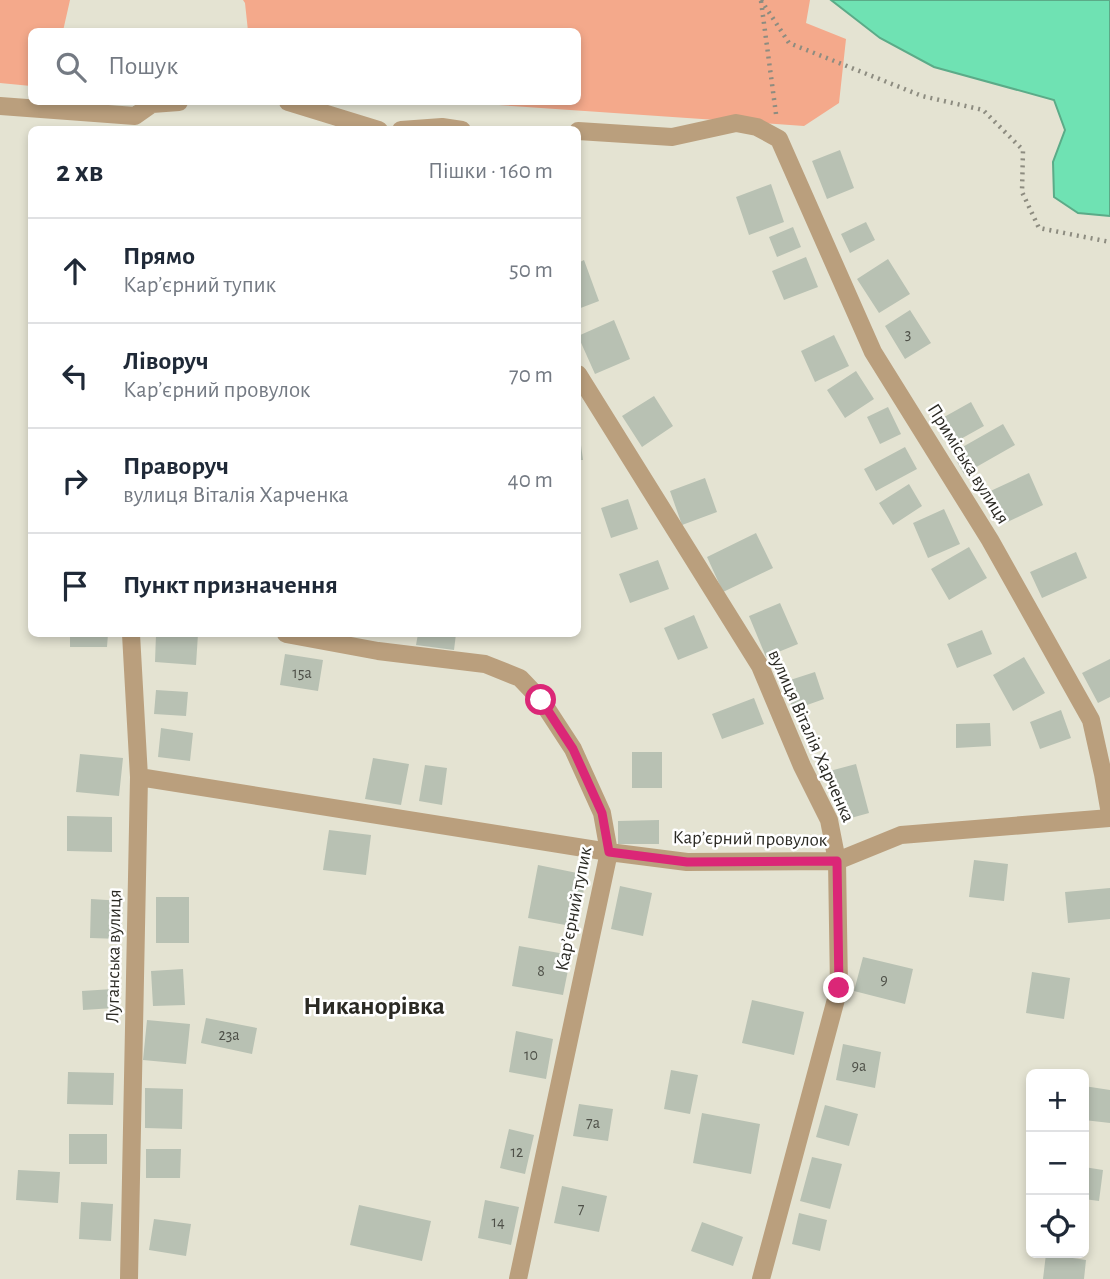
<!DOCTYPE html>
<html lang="uk">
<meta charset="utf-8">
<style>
:root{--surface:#fff;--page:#f2f2f3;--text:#1f2937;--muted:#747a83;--line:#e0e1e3}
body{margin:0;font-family:"Alegreya Sans",sans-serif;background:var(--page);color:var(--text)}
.controls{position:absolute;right:21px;bottom:21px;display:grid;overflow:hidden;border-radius:10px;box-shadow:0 4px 10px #0003}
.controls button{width:63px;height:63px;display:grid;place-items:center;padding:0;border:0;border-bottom:2px solid var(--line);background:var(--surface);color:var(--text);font:35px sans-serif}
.stop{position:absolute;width:21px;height:21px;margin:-16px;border:5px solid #db2777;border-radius:50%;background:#fff}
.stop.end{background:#db2777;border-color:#fff;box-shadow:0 2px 7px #0008}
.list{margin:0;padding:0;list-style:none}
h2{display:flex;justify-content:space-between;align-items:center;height:91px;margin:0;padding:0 28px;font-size:30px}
h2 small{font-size:23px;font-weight:400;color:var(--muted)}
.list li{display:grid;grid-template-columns:46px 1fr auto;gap:21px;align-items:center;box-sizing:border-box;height:105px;padding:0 28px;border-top:2px solid var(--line)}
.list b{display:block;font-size:26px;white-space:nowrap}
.list p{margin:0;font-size:23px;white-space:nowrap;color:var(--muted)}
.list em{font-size:23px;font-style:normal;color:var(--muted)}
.icon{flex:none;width:38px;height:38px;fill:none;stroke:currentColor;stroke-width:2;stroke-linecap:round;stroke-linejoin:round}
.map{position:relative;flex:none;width:1110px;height:1279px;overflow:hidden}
.search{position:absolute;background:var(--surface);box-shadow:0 4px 10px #0003;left:28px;top:28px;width:553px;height:77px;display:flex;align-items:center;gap:18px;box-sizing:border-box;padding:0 24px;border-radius:10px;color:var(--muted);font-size:26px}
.panel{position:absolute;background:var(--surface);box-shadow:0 4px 10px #0003;left:28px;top:126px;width:553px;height:511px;border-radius:10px}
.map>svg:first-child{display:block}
.green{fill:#f4a98b}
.water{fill:#6fe2b3;stroke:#5bab88;stroke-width:2}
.building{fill:#b8c1b3}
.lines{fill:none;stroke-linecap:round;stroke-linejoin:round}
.path{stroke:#8d8c80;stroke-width:4.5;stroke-dasharray:2 5;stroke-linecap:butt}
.minor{stroke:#ba9f7d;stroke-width:18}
.route{stroke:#db2777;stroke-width:9}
.labels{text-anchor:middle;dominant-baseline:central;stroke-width:5;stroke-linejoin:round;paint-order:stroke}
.number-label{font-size:16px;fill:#4e5048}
.street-label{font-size:19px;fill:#2b2a24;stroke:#fff}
.district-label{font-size:26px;font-weight:bold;fill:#2b2a24;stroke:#fff}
</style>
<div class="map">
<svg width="1110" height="1279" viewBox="0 0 1110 1279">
<rect width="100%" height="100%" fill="#e4e3d2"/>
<!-- green -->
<path class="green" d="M0 0H70L63 31 32 32 31 86 0 83Z
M243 0H810L806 23 846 39 839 103 804 126 455 102H578V32L248 31 245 3Z"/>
<!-- water -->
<path class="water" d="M831 0H1110V216L1078 213 1054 197 1053 162 1065 130 1054 100 934 67 880 38Z"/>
<!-- building -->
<path class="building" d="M840 150 854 188 827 199 812 161Z
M771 184 784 222 749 235 736 197Z
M866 222 875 240 850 253 841 234Z
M793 227 801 247 777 257 769 237Z
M806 257 818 287 784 300 772 271Z
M888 259 910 294 879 313 857 279Z
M584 260 599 301 578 309V263Z
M910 310 931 343 905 359 885 326Z
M614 320 630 359 595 374 578 336Z
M834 335 849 366 815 382 801 351Z
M856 371 874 399 845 418 827 390Z
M654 396 673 426 642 447 622 416Z
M971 402 984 426 950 445 937 421Z
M888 407 901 434 880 444 867 417Z
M1003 424 1015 445 964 474 952 453Z
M578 430H579L583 460H578Z
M905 447 917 469 876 491 864 469Z
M1029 473 1043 505 999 526 984 494Z
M705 478 717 512 682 525 670 491Z
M909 484 922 506 893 525 879 503Z
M628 499 638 529 611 538 601 508Z
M944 509 960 544 928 558 913 523Z
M756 533 773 568 723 592 707 557Z
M969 547 987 578 949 600 931 569Z
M1076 552 1087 578 1042 598 1030 572Z
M658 560 669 589 630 603 619 574Z
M780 603 798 644 766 657 749 616Z
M694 615 708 648 678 660 664 628Z
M982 630 992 654 957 668 947 644Z
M70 634H108L107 647H70Z
M156 634H198L196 665 155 662Z
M418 634H456L454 650 416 645Z
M285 654 323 660 318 691 280 685Z
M1024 657 1045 693 1013 711 993 675Z
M1110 659V697L1098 703 1082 673Z
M815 672 824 699 793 710 784 682Z
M156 690 188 692 186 716 154 714Z
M754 698 764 724 722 739 712 714Z
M1061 710 1071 738 1040 749 1030 722Z
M990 723 991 746 956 748V724Z
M161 728 193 733 190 761 158 757Z
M632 752H662V788H632Z
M80 754 123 758 119 796 76 792Z
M373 758 409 764 401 805 365 799Z
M856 764 869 813 840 821 826 772Z
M425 765 447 768 442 805 419 801Z
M67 816 112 817V852L67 851Z
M659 820V844H618V821Z
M329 830 371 835 366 875 323 870Z
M974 860 1008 864 1004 901 969 897Z
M538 865 587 875 576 927 528 918Z
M620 886 652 893 643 936 611 929Z
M1110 888V919L1068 923 1065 892Z
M156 897H189V943H156Z
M91 899 123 901 121 939 90 938Z
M519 946 571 955 563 995 512 986Z
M863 957 913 969 905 1004 854 991Z
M183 969 185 1005 153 1006 151 971Z
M1032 972 1070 978 1064 1019 1026 1013Z
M113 989 114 1008 83 1010 82 991Z
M752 1000 804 1012 794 1055 742 1043Z
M206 1018 257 1028 252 1054 201 1043Z
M147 1020 190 1024 186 1064 143 1060Z
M516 1031 553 1039 546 1079 509 1072Z
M843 1044 881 1052 875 1088 836 1080Z
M671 1070 698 1075 690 1114 664 1109Z
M68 1072 114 1073 113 1105 67 1104Z
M1084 1086 1110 1090V1123L1084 1120Z
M145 1088 183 1089 182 1129 145 1128Z
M579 1104 613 1109 608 1141 573 1136Z
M825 1105 858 1114 849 1146 816 1137Z
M702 1113 760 1124 751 1174 693 1163Z
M509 1129 534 1135 525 1174 500 1168Z
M69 1134H107V1164H69Z
M146 1149H181L180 1178H146Z
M812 1157 842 1164 830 1209 800 1201Z
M1084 1167 1103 1170 1099 1201 1084 1199Z
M18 1170 60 1172 58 1203 16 1200Z
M562 1186 607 1196 599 1232 554 1223Z
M485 1200 519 1207 511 1245 478 1238Z
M81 1202 113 1204 111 1241 79 1239Z
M359 1205 431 1221 422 1261 350 1245Z
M799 1213 827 1220 820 1251 792 1244Z
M154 1219 191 1224 186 1256 149 1250Z
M702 1222 743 1237 733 1266 691 1251Z
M1046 1254 1086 1260 1084 1279H1043Z"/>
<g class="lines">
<!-- path -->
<path class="path" d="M761 0 789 43 922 96 983 110 1023 150 1022 192 1039 228 1110 242
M761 1 776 114"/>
<!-- minor -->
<path class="minor" d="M288 102 379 130
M0 106 135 116 152 104 179 102
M401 130 442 127 462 130
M578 131 672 137 736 123 757 127 779 139 873 352 990 540 1091 720 1103 774 1110 814
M578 374 760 666 802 766 829 820 837 861 839 988 761 1279
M286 634 378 651 485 664 520 678 541 700 573 749 602 813 609 852 518 1279
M139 777 609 852 687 862 837 861 901 835 1110 818
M129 1279 139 777 131 634"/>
</g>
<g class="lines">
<!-- route -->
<path class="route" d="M541 700 573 749 602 813 609 852 687 862 837 861 839 988"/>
</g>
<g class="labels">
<!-- number labels -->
<g class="number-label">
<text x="908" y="334">3</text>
<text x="302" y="673">15а</text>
<text x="541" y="971">8</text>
<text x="884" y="980">9</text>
<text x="229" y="1035">23а</text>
<text x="531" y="1055">10</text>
<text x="859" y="1066">9а</text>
<text x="593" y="1123">7а</text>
<text x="517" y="1152">12</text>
<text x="581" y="1209">7</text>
<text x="498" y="1222">14</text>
</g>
<!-- street labels -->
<g class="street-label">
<text transform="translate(968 464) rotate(58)">Приміська вулиця</text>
<text transform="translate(811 736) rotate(66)">вулиця Віталія Харченка</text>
<text transform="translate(750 839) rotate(1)">Карʼєрний провулок</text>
<text transform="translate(574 909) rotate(-79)">Карʼєрний тупик</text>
<text transform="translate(114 956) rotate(-89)">Луганська вулиця</text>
</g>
<!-- district labels -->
<g class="district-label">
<text x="374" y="1006">Никанорівка</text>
</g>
</g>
</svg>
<div class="controls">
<button>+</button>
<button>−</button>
<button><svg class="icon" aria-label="locate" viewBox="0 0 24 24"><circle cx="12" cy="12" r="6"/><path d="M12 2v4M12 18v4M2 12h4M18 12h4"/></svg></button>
</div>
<div class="stop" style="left:541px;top:700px"></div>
<div class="stop end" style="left:839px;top:988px"></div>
<div class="search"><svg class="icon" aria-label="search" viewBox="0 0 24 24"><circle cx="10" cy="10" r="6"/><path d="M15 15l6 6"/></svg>Пошук</div>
<section class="panel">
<h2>2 хв<small>Пішки · 160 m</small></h2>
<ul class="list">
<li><svg class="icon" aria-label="ahead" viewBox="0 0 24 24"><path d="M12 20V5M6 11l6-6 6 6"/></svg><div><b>Прямо</b><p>Карʼєрний тупик</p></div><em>50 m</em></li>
<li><svg class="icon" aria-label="left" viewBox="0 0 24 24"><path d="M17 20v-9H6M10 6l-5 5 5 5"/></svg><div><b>Ліворуч</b><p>Карʼєрний провулок</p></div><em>70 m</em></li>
<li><svg class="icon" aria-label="right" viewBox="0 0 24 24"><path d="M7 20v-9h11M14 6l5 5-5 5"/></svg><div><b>Праворуч</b><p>вулиця Віталія Харченка</p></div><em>40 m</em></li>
<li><svg class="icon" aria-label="arrive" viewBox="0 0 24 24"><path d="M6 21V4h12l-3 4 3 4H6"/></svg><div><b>Пункт призначення</b></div></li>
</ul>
</section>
</div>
